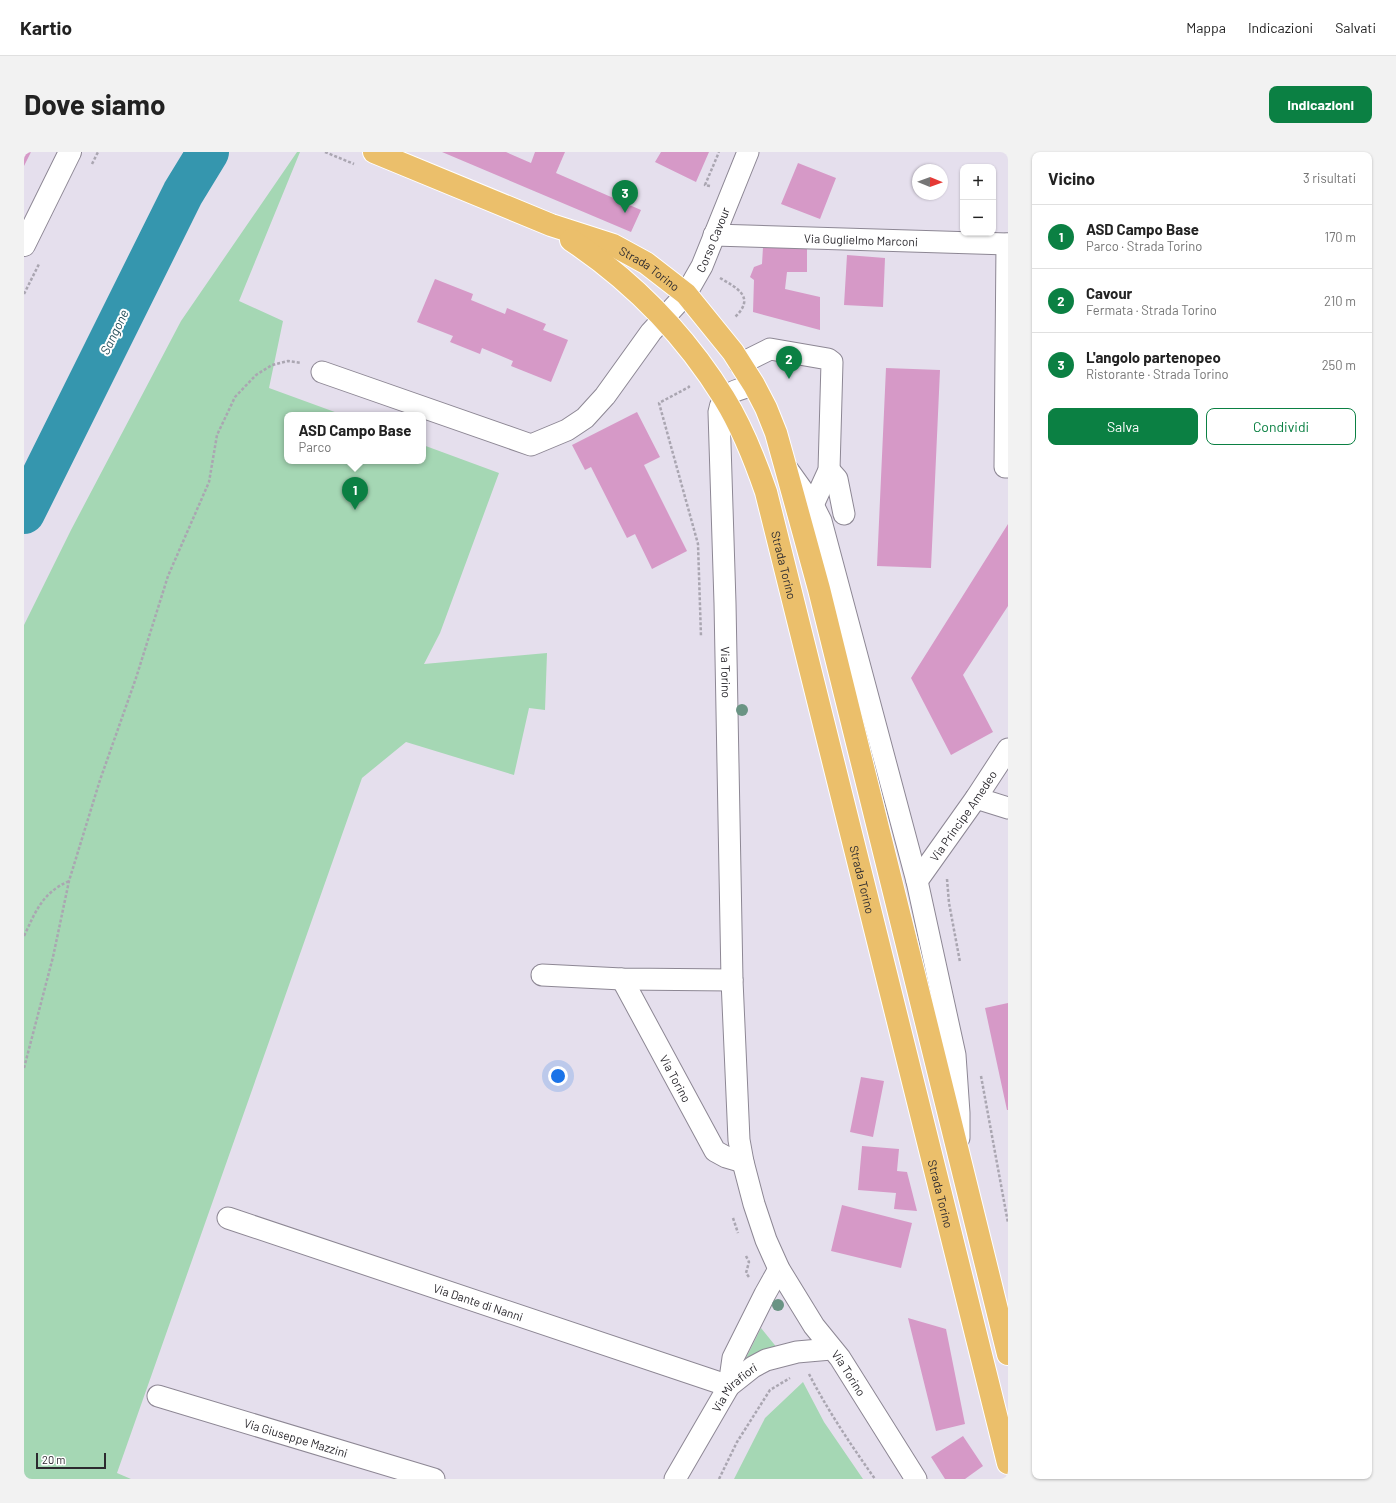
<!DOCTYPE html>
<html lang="it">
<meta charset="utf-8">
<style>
:root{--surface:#fff;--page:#f2f2f2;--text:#222;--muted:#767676;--line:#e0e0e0;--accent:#0b8043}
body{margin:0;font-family:Barlow,sans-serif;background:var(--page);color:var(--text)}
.controls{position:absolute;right:12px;top:12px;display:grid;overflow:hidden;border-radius:8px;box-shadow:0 1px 3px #0004}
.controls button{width:36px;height:36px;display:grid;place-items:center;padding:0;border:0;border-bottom:1px solid var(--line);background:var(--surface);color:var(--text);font:20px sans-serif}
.compass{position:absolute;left:888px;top:12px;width:36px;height:36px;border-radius:50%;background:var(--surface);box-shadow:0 1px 3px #0004;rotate:91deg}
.scale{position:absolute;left:12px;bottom:10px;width:70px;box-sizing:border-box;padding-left:4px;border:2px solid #2c2a2f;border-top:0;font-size:11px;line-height:14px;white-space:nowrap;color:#2c2a2f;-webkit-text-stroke:3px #fff;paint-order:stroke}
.you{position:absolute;left:534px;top:924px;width:14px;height:14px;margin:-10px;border:3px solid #fff;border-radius:50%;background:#1a73e8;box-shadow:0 0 0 6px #1a73e833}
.badge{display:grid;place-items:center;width:26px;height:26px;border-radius:50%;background:var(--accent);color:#fff;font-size:13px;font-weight:700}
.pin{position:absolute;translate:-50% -33px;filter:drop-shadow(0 1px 2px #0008)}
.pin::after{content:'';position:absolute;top:21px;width:14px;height:12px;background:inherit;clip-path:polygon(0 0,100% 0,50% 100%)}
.popup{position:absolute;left:260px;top:260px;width:142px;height:52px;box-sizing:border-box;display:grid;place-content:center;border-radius:8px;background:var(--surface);filter:drop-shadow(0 1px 3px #0005);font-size:13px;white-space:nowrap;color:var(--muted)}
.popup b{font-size:15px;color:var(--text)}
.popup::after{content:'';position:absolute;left:50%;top:100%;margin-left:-8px;border:8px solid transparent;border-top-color:var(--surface)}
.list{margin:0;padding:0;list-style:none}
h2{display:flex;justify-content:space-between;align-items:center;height:52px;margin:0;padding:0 16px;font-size:17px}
h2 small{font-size:13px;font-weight:400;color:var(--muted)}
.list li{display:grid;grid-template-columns:26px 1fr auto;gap:12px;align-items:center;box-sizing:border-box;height:64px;padding:0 16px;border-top:1px solid var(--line)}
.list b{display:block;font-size:15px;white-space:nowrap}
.list p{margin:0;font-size:13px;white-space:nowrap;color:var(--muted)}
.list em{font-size:13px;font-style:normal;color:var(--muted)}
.actions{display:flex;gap:8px;padding:12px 16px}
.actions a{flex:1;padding:9px 0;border:1px solid var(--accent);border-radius:8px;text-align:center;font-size:14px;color:var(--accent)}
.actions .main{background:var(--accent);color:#fff}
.map{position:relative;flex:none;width:984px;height:1327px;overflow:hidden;border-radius:8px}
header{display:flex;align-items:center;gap:24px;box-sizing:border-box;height:56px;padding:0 20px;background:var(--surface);border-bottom:1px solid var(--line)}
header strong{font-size:19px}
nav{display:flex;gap:22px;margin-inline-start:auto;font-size:14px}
.intro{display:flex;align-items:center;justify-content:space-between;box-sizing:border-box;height:96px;padding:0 24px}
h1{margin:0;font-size:28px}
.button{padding:10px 18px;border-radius:8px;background:var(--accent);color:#fff;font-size:14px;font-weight:700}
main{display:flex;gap:24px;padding:0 24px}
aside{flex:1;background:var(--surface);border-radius:8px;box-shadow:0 1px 3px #0004}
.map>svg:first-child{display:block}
.green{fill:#a5d7b4}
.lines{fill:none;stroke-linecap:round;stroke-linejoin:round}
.river{stroke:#3596ae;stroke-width:42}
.building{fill:#d699c7}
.minor-casing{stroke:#8d8794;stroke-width:23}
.tertiary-casing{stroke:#8d8794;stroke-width:24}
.primary-casing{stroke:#fff;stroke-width:24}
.path{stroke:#aaa6b1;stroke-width:2.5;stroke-dasharray:3 2;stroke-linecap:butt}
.minor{stroke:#fff;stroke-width:21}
.tertiary{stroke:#fff;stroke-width:22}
.primary{stroke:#ebbf6b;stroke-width:22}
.tree{fill:#6a9484}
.labels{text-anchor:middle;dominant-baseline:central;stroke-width:4;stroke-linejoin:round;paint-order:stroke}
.street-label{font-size:12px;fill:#2c2a2f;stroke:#fff}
.water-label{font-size:13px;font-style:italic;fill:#27515c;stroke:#fff}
</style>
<header>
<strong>Kartio</strong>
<nav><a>Mappa</a><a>Indicazioni</a><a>Salvati</a></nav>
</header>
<div class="intro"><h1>Dove siamo</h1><a class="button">Indicazioni</a></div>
<main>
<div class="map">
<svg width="984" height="1327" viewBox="0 0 984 1327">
<rect width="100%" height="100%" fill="#e5dfed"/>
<!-- green -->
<path class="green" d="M273 0H276L215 149 259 169 245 236 319 263H263V309H399V293L475 321 416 481 400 512 523 501 521 558 505 556 490 623 382 590 338 626 93 1321 107 1327H0V473L47 378 157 169Z
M737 1176 754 1197 714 1222Z
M779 1230 800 1270 839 1327H710L741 1266Z"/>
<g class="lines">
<!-- river -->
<path class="river" d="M0 361 159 41 184 0"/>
</g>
<!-- building -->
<path class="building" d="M0 0H7L0 14Z
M418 0H482L507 11 511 0H541L532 21 617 58 607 80Z
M637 0H685L672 30 631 10Z
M774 11 812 26 796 67 757 52Z
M739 95 783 96V120H763L761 137 796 145V178L729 160 730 128 726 125 730 115 738 112Z
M823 103 861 106 859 155 820 153Z
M411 127 449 142 447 148 481 162 483 156 522 172 519 178 544 188 527 230 487 214 489 209 458 196 456 202 426 190 429 184 393 170Z
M862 216 916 218 907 416 853 414Z
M613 260 636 305 620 313 663 399 628 417 611 382 603 386 567 315 561 318 548 293Z
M984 372V454L939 523 969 580 927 603 887 526Z
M984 851V958H983L961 856Z
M837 925 860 929 849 985 826 980Z
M838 994 875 997 873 1019 883 1020 893 1059 870 1057 872 1041 834 1038Z
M818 1053 888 1071 877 1116 807 1099Z
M884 1166 922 1177 941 1272 912 1279Z
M939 1284 959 1314 941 1327H921L907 1305Z"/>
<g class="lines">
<defs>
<g id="minor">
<path id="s1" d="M690 83 984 92"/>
<path d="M983 92 981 315H984"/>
<path d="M716 212 746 197 804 207 808 210 805 318 789 353"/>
<path id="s2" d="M298 220 507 293 543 278 561 266 581 244 627 180 662 142 678 114 724 0"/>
<path id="s3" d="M730 233C713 238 698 240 695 260L701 451 708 828 715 988 719 1010 730 1052 742 1088 755 1117 790 1174 816 1206 892 1327"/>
<path d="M764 318 789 353 797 369 893 729 931 903 935 961V986"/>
<path d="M805 318 813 327 820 362"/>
<path d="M952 646 984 656"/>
<path id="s4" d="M893 729 952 646 984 597"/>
<path d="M518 823 598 827 708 828"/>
<path id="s5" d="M598 827 691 999 702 1005 719 1010"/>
<path id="s6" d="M204 1066 705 1234"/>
<path d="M705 1234 709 1206 741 1142 755 1117"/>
<path id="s7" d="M134 1244 410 1327"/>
<path id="s8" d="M651 1327 705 1234 729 1215 742 1208 773 1200 807 1197"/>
</g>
<path id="tertiary" d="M0 93 46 0"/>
<g id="primary">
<path id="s9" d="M350 0 527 73 589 93 622 111 662 142 709 200 730 233 742 256 752 281 762 317 795 437 984 1202"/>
<path id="s10" d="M547 88C608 129 661 183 700 246 718 275 731 308 742 340L984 1311"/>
</g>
</defs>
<!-- minor casing -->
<use href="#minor" class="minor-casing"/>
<!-- tertiary casing -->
<use href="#tertiary" class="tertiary-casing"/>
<!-- primary casing -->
<use href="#primary" class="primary-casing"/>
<!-- path -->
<path class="path" d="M301 0 330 12
M68 12 74 0
M686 34 681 33 695 0
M696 126C713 136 732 145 711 165
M0 142 15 112
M664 234 665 235 635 251 674 392 677 485
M923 727 925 751 936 810
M0 784C12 759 18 741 45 729
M0 916 29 805 45 729 76 628 112 526 144 424 185 330 193 283 211 245 232 223 248 213 264 209 277 211
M957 924 984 1071
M709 1066 714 1081
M722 1104 725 1110 722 1121 725 1125
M785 1222C804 1259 827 1293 851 1327
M695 1327 713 1290 746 1238 766 1226"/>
<!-- minor -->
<use href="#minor" class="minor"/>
<!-- tertiary -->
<use href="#tertiary" class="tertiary"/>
<!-- primary -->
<use href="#primary" class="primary"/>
</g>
<!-- trees -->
<g class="tree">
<circle cx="718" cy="558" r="6"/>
<circle cx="754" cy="1153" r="6"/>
</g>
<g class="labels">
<!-- street labels -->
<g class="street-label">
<text stroke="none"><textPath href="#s2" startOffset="503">Corso Cavour</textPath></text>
<text stroke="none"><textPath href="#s1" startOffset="147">Via Guglielmo Marconi</textPath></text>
<text stroke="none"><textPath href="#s9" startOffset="300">Strada Torino</textPath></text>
<text stroke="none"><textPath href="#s10" startOffset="400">Strada Torino</textPath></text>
<text stroke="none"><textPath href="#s3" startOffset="308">Via Torino</textPath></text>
<text stroke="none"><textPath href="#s4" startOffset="80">Via Principe Amedeo</textPath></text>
<text stroke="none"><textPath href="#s10" startOffset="724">Strada Torino</textPath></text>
<text stroke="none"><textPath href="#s5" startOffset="113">Via Torino</textPath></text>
<text stroke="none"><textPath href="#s10" startOffset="1048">Strada Torino</textPath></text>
<text stroke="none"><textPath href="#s6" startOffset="264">Via Dante di Nanni</textPath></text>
<text stroke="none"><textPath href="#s3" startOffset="1037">Via Torino</textPath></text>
<text stroke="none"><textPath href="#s8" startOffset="110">Via Mirafiori</textPath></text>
<text stroke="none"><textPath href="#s7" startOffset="144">Via Giuseppe Mazzini</textPath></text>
</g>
<!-- water labels -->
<g class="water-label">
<text transform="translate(90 180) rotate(-64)">Sangone</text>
</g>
</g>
</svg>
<div class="controls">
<button>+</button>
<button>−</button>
</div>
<svg class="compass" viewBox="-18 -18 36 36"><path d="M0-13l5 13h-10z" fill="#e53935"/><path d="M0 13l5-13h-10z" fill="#767676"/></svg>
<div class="scale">20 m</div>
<div class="you"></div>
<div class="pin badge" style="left:331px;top:358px">1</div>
<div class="popup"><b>ASD Campo Base</b>Parco</div>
<div class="pin badge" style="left:765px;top:227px">2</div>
<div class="pin badge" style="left:601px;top:61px">3</div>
</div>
<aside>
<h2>Vicino<small>3 risultati</small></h2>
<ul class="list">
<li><span class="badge">1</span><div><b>ASD Campo Base</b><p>Parco · Strada Torino</p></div><em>170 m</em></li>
<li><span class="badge">2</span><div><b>Cavour</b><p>Fermata · Strada Torino</p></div><em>210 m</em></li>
<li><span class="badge">3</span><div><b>L'angolo partenopeo</b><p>Ristorante · Strada Torino</p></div><em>250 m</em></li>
</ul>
<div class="actions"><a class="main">Salva</a><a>Condividi</a></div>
</aside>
</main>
